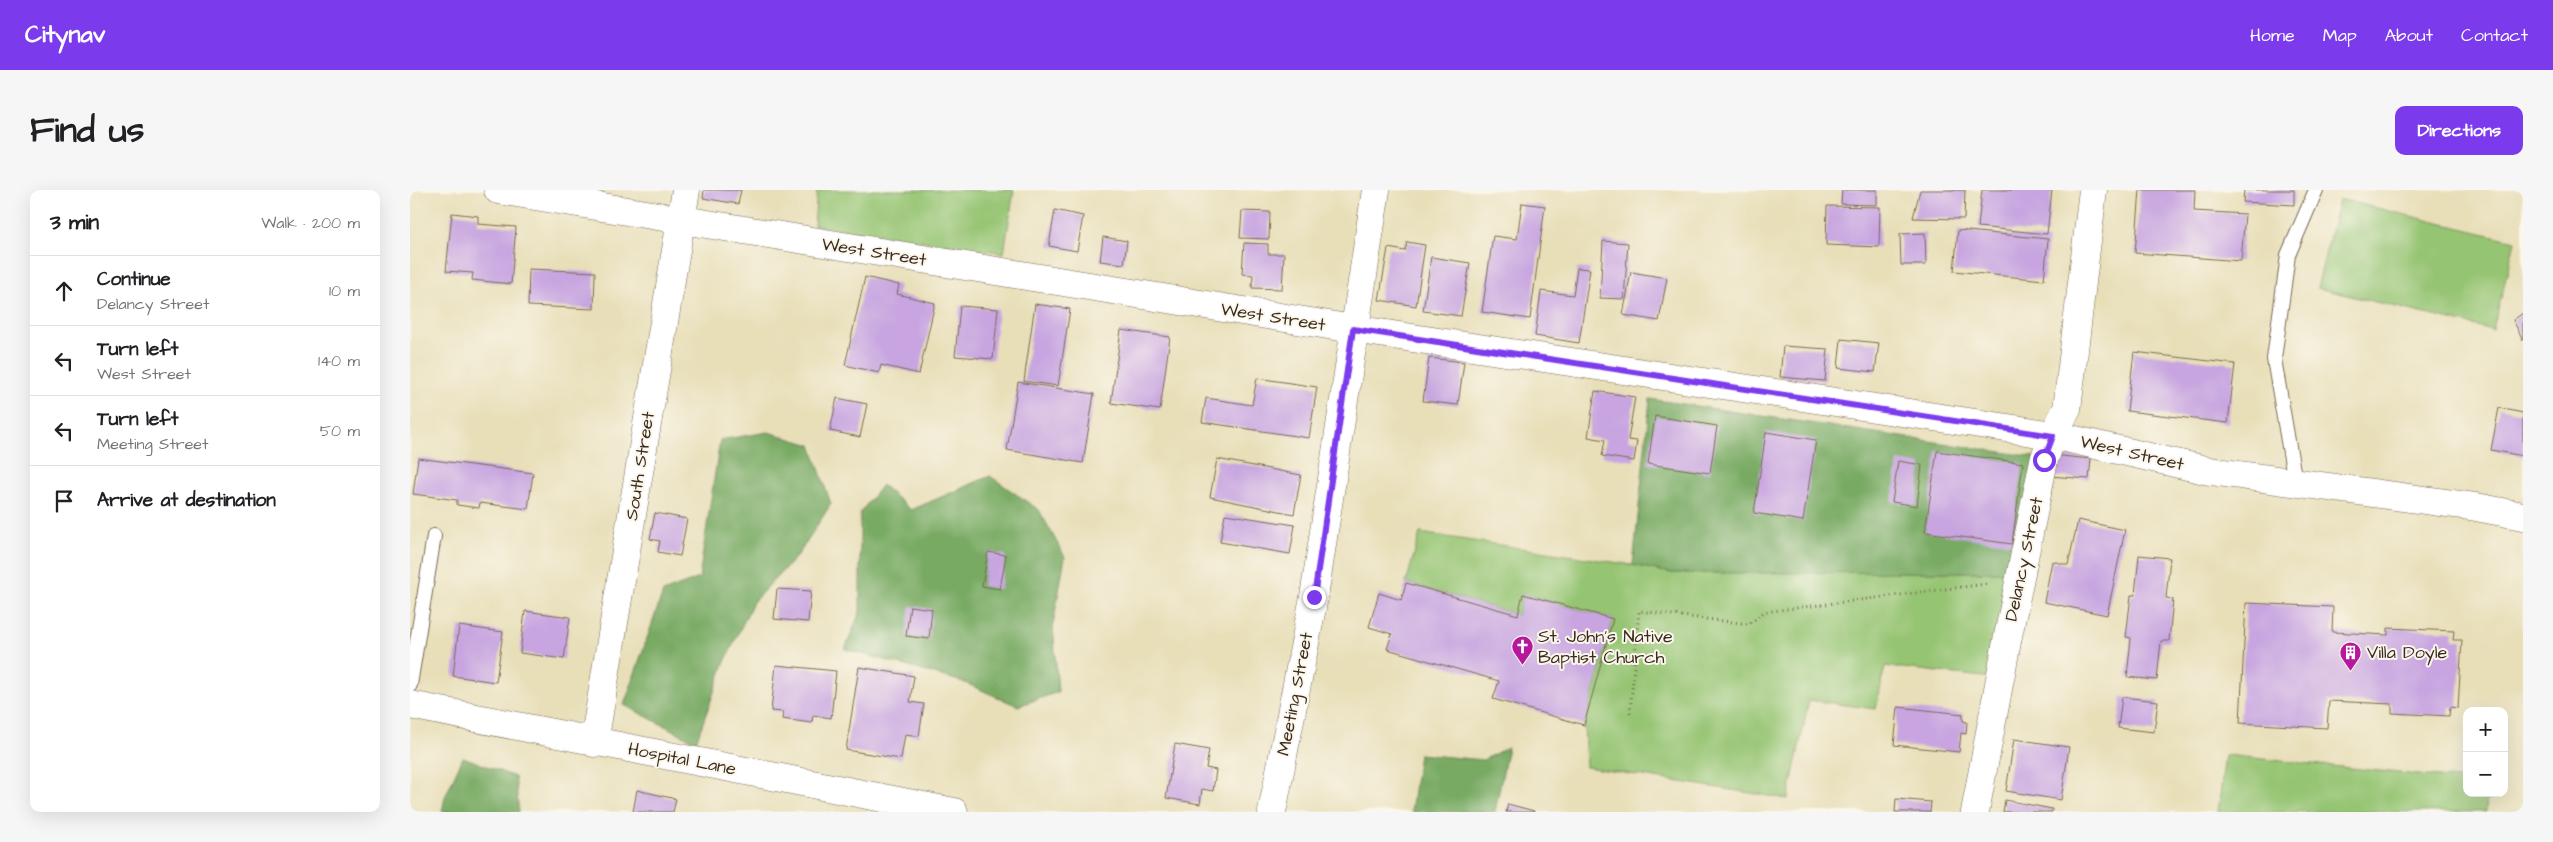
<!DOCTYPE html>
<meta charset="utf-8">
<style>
:root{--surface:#fff;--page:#f6f6f6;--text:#202124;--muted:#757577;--line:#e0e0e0;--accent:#7c3aed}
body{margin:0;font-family:"Architects Daughter",sans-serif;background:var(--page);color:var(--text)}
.controls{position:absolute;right:15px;bottom:15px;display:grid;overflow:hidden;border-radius:10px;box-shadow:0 5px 20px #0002}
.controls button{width:45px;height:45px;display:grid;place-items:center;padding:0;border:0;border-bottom:1px solid var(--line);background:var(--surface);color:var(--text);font:25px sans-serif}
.stop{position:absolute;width:15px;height:15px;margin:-11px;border:4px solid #7c3aed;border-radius:50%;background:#fff}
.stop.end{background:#7c3aed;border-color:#fff;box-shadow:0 1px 5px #0008}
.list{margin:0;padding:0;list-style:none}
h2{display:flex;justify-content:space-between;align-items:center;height:65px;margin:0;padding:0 20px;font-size:21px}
h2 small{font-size:16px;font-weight:400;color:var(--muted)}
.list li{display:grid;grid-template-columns:32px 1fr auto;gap:15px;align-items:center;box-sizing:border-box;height:70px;padding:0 20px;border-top:1px solid var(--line)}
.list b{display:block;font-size:19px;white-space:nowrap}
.list p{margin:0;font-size:16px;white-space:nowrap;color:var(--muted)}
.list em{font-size:16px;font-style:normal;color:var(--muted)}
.icon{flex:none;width:28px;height:28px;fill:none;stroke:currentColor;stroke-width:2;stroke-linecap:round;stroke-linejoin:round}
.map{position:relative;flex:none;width:2113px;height:622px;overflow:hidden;border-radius:10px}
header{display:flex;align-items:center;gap:30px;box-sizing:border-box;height:70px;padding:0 25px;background:var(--accent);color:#fff}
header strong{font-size:24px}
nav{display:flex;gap:28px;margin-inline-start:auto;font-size:18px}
.intro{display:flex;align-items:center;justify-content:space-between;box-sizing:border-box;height:120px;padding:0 30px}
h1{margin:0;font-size:35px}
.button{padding:12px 22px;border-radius:10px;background:var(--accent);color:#fff;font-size:18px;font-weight:700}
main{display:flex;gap:30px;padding:0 30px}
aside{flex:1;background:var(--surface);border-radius:10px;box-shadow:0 5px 20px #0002}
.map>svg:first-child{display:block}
.green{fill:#95c472;stroke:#687748}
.forest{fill:#78aa64;stroke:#5a6a41}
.building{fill:#c8a5e0}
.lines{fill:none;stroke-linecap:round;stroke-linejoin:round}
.service-casing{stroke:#786954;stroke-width:16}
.minor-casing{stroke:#786954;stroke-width:29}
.tertiary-casing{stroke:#786954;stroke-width:29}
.path{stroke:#786954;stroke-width:3;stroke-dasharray:1 4;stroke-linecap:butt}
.service{stroke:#fff;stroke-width:14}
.minor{stroke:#fff;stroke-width:28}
.tertiary{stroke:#fff;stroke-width:28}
.route{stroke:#7c3aed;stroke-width:6}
.labels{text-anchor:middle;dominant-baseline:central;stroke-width:4;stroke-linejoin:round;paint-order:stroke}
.street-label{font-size:18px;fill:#3b2a1e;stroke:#fbf7ec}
.poi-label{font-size:18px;fill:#3b2a1e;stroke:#fbf7ec;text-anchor:start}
</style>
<header>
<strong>Citynav</strong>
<nav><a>Home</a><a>Map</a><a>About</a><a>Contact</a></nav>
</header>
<div class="intro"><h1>Find us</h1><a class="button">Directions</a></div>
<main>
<aside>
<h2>3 min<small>Walk · 200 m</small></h2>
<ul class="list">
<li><svg class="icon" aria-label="ahead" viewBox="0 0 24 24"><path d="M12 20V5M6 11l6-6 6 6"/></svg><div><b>Continue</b><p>Delancy Street</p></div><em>10 m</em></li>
<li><svg class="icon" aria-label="left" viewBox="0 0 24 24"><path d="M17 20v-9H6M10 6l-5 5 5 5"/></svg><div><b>Turn left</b><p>West Street</p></div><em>140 m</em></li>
<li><svg class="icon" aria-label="left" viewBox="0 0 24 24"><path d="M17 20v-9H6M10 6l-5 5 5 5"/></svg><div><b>Turn left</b><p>Meeting Street</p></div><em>50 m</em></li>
<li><svg class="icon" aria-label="arrive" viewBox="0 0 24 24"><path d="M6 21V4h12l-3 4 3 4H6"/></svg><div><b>Arrive at destination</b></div></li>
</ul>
</aside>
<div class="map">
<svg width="2113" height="622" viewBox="0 0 2113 622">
<rect width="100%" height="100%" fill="#fbf7ec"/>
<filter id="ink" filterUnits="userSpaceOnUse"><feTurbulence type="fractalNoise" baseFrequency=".02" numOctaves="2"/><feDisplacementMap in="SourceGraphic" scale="10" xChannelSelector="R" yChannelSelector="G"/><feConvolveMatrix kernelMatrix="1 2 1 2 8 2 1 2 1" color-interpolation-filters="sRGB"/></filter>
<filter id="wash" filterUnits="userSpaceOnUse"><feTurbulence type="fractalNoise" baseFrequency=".0096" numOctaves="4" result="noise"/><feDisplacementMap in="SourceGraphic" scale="20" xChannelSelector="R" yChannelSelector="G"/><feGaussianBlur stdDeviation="1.12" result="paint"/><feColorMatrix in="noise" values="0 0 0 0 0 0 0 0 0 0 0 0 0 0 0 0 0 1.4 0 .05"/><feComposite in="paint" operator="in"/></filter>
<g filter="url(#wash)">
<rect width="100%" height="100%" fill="#e8dfb9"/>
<!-- green -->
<path class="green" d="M407 0H604L594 63 404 35Z
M1929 9 2105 51 2083 140 1907 98Z
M1010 343 1223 375 1261 383 1605 382 1582 488 1475 476 1466 519 1399 510 1378 609 1176 577 1174 535 1203 429 1113 404 1108 425 996 393Z
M1815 565 2057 590V603H2077L2076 622H1808Z"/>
<!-- forest -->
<path class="forest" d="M1240 209 1625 267 1605 382 1261 383 1223 375Z
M358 242 401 255 421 314 388 365 343 412 314 474 286 552 214 515 253 402 289 388 310 250Z
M580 286 629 320 655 367 643 435 648 502 608 516 553 492 435 459 450 422V323L472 295 501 320Z
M1098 557 1085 622H1001L1009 564 1073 570Z
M53 567 105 587 109 622H32L35 607Z"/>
<g id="blocks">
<!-- building -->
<path class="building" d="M294 0H331L328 14 293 8Z
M1432 0H1467V15L1431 14Z
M1510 0H1555L1554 29 1503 28Z
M1572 0H1642L1637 44 1568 37Z
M1730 0H1785L1784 21 1835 24 1831 71 1725 63Z
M1834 0H1884V15L1833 12Z
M1112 13 1135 16 1120 129 1072 122 1083 46 1107 49Z
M1417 16 1470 17 1469 57 1416 55Z
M645 20 673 26 667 61 639 56Z
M832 21 860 22 859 49 830 48Z
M42 23 68 26V34L106 37 101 94 62 90 63 83 36 81Z
M1548 40 1638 49 1634 90 1544 81Z
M1515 43 1516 75H1491L1490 44Z
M693 47 717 51 714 74 690 71Z
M1193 51 1218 53 1214 109 1190 108Z
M997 52 1015 55 1006 116 969 110 978 58 995 61Z
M834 53 858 54V64H874L872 99 842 98 843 85 832 84Z
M1021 67 1060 73 1051 126 1013 121Z
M1167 78 1180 79 1169 153 1125 146 1131 101 1163 105Z
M119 79 185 82 184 119 118 116Z
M1221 82 1257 88 1249 131 1213 125Z
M455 87 489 95 487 104 525 113 509 184 471 175 469 183 435 175Z
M625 114 660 119 648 196 614 191Z
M550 116 588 119 583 169 545 166Z
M2113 123V150L2103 130Z
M711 140 760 147 750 220 701 213Z
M1431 149 1469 153 1465 182 1428 178Z
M1373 156 1418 159 1415 191 1370 187Z
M1724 162 1825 174 1818 233 1717 221Z
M1019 168 1054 172 1048 215 1013 211Z
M847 188 907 197 899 248 792 232 796 208 842 215Z
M608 192 684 204 673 273 597 260Z
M1185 201 1225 207 1218 250 1227 251 1224 271 1192 266 1195 250 1178 247Z
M427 208 457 214 450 247 420 241Z
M2089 218 2113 223V266L2081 260Z
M1245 226 1307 236 1300 283 1238 274Z
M1356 242 1406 250 1393 331 1344 323Z
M1527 261 1613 273 1602 354 1515 342Z
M1641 265 1681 269 1679 289 1639 286Z
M8 268 123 283 118 319 70 313 69 318 47 315V310L3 304Z
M807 269 891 285 884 324 800 307Z
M1488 271 1512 275 1507 316 1482 312Z
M245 323 277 329 270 366 248 362 250 351 240 349Z
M815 324 885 335 880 364 810 352Z
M1668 330 1715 340 1697 425 1634 412 1642 371 1658 375Z
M578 362 596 365 590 399 572 396Z
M1729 365 1760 368 1756 408 1763 409 1759 451H1751L1747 490 1717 487 1721 448 1716 447 1721 405H1725Z
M996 393 1108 425 1113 404 1203 429 1174 535 1083 509 1089 491 977 459 982 444 959 437 969 403 991 410Z
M367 399 401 401 398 432 364 429Z
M1836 413 1923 417 1922 442 1978 445V438L2044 441 2043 450H2052L2048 518 2040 517 2039 526 1982 523V514L1919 511 1917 538 1830 533Z
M500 416 522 419 519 449 496 446Z
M115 421 160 427 154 469 110 463Z
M49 436 93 442 86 492 43 486Z
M366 475 426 481 421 528 403 525 402 533 372 529 373 522 361 521Z
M449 477 504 486 500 512 514 514 509 546 495 544 491 569 436 560Z
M1712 507 1748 511 1744 542 1708 538Z
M1488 517 1553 524V531L1557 532 1556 544 1551 543 1549 562 1484 555Z
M1604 549 1659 557 1651 610 1596 601Z
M765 554 799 560 796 578 806 580 803 601 792 599 790 614 756 608Z
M227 600 266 609 263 622H223Z
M1486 609 1521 612 1520 622H1485Z
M1595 610 1642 619V622H1593Z
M1098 614 1124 621V622H1096Z"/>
</g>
</g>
<g filter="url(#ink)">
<use href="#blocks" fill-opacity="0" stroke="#786954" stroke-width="1"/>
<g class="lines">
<defs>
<path id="service" d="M1885 292 1864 169 1878 65 1906 0
M0 495 24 346"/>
<path id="minor" d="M88 0 943 139 1643 245 1800 281 2066 317 2113 326
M0 515 544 622
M184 553 276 0
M1565 622 1598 446 1634 270 1643 245 1657 219 1683 0"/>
<path id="tertiary" d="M862 622 904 407 966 0"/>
</defs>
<!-- service casing -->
<use href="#service" class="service-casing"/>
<!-- minor casing -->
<use href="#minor" class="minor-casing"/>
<!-- tertiary casing -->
<use href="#tertiary" class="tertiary-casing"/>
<!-- path -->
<path class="path" d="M1220 523 1229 421 1339 434 1354 422 1576 394"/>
<!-- service -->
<use href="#service" class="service"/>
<!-- minor -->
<use href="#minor" class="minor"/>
<!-- tertiary -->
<use href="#tertiary" class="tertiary"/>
</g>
</g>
<g class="lines" filter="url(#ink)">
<!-- route -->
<path class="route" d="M904 407 943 139 1643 246 1634 270"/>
</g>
<!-- icons -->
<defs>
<symbol id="church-pin" viewBox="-11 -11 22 30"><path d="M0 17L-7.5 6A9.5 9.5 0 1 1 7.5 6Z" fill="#b5179e" stroke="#fbf7ec"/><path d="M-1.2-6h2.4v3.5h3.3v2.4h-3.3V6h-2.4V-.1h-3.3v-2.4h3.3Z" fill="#fff"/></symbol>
<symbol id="building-pin" viewBox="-11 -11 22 30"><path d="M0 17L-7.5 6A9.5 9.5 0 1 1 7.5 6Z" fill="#b5179e" stroke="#fbf7ec"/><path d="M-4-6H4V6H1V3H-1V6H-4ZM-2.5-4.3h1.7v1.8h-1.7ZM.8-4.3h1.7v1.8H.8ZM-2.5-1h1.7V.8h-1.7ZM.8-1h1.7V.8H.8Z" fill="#fff"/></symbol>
</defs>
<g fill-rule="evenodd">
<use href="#church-pin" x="1100" y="444" width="25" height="34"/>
<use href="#building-pin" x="1928" y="450" width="25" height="34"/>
</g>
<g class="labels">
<!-- street labels -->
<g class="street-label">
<text transform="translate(464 62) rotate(9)">West Street</text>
<text transform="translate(863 127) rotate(9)">West Street</text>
<text transform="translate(1722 263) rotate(13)">West Street</text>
<text transform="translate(230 276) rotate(-81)">South Street</text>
<text transform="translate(1614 369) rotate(-78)">Delancy Street</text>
<text transform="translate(885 504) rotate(-79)">Meeting Street</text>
<text transform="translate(272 569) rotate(11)">Hospital Lane</text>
</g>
<!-- poi labels -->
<g class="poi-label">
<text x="1128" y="446">St. John's Native<tspan x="1128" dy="21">Baptist Church</tspan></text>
<text x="1957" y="462">Villa Doyle</text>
</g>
</g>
</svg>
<div class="controls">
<button>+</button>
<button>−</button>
</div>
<div class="stop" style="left:1634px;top:270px"></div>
<div class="stop end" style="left:904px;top:407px"></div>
</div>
</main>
